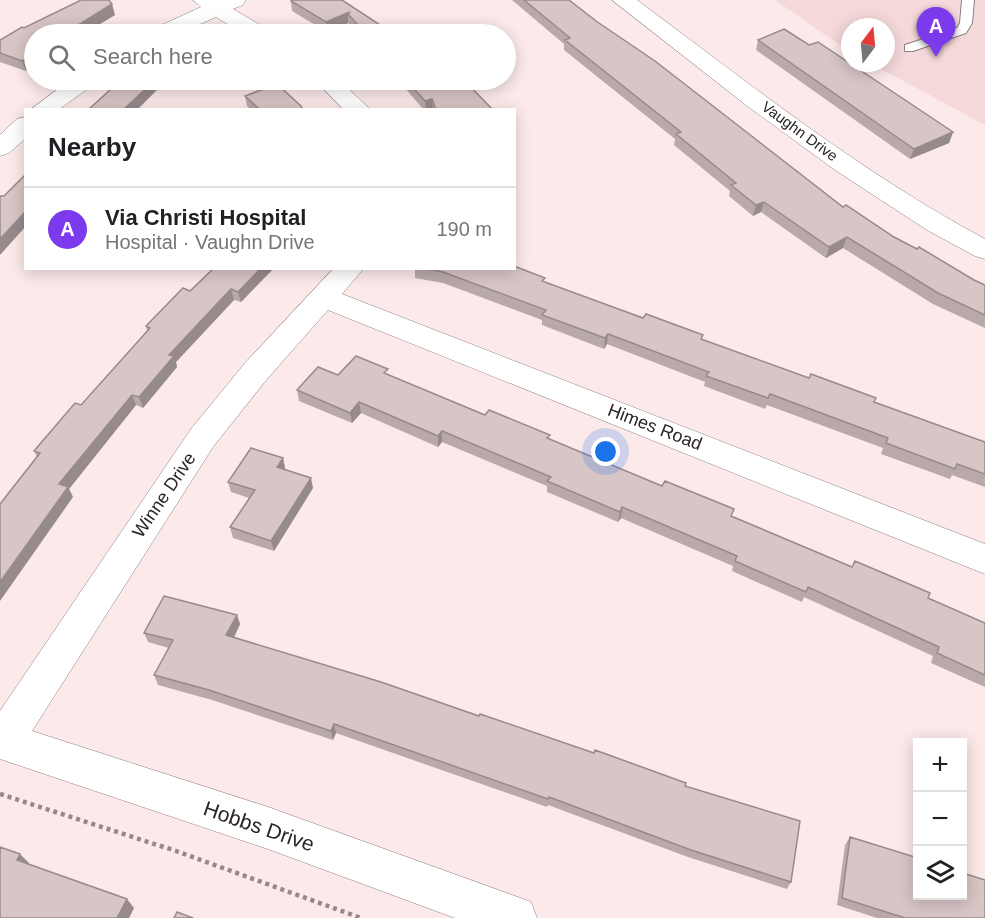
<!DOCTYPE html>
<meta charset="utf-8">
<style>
:root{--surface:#fff;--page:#f6f6f6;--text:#202124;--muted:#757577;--line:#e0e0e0;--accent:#7c3aed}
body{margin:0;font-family:Helvetica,sans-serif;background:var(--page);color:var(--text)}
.controls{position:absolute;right:18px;bottom:18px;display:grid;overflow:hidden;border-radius:0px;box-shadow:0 3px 15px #0003}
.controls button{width:54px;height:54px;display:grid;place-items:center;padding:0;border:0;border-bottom:2px solid var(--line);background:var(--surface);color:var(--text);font:30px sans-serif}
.compass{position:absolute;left:841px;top:18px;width:54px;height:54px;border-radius:50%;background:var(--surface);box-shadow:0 3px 15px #0003;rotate:16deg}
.you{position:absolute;left:606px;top:452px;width:21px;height:21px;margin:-15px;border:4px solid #fff;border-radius:50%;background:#1a73e8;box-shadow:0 0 0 9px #1a73e833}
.badge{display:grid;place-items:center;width:39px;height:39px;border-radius:50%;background:var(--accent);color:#fff;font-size:20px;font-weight:700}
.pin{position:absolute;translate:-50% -50px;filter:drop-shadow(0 2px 3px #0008)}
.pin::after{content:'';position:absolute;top:32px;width:21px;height:18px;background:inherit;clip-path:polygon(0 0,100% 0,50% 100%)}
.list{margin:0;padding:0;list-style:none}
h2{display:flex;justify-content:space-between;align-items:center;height:78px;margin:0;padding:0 24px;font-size:26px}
h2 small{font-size:20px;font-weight:400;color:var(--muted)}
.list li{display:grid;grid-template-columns:39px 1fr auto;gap:18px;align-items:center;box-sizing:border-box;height:84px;padding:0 24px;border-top:2px solid var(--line)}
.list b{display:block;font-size:22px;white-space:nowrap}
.list p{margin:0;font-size:20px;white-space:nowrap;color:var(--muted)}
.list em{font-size:20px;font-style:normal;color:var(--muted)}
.icon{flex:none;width:33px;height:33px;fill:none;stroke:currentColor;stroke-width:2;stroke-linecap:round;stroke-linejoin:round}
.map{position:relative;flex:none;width:985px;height:918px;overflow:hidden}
.search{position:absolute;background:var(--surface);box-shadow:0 3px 15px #0003;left:24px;top:24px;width:492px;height:66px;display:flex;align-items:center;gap:15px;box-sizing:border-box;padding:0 21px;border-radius:33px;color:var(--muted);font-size:22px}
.panel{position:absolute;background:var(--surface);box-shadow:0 3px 15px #0003;left:24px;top:108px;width:492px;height:162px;border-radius:0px}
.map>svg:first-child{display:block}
.built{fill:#f5d9da}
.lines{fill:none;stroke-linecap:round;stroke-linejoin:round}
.service-casing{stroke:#8f7e7f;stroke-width:2}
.minor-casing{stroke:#8f7e7f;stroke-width:1}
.path{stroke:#958889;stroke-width:4.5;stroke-dasharray:4 4;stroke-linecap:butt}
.service{fill:#fff;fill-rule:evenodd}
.minor{fill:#fff;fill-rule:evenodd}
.wall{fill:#baa9aa}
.shaded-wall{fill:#978a8b}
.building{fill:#d8c5c6;stroke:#978a8b;stroke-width:1.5}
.labels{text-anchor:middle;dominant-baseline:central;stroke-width:4.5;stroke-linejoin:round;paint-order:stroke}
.far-street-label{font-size:15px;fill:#2c2525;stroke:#fff}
.street-label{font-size:18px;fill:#2c2525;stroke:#fff}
.near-street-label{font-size:21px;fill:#2c2525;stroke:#fff}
</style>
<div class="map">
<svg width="985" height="918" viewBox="0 0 985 918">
<rect width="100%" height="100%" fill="#fce9ea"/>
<!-- built -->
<path class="built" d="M775 0H985V125L870 63H886V27H850V52Z"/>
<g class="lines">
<defs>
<path id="service" d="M962 0H974L972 23 966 33 913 51H905V45L957 28 960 23Z"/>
<path id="minor" d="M193 0H246L243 5 233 9 267 29 270 34H244L216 17 178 34H150L153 29 201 7Z
M612 0H637C750 84 860 172 985 239V259L975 256 927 230 835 170 746 105Z
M70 80H97L93 85 58 110H30Z
M315 80H339L371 110H344Z
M26 117V138L9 153 0 156V135L17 119Z
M334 268H364L342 294 985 544V574L328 310 267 379 213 447 32 731 268 807 515 896 531 902 537 918H455L268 849 0 759V711L191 429 245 363Z"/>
</defs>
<!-- service casing -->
<use href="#service" class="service-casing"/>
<!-- minor casing -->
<use href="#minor" class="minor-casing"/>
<!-- path -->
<path class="path" d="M0 794 176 851 361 918"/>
<!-- service -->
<use href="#service" class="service"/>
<!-- minor -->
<use href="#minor" class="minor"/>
</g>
<!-- wall -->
<path class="wall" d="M342 0 394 34H358L348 23 327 32 292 11 291 1Z
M512 0H569L843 207 894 237 974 280 985 285V328L933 304 843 248 826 258 761 212 753 216 729 196 730 191 674 145 675 139 564 50V44Z
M115 15 83 34H34L26 71 0 62V40L24 28Z
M758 40 809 45 953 132 949 143 910 159 756 50Z
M398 80H464L493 110H424Z
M245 96 303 110H251L247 106Z
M214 268H274L241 302 234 300 176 362 177 367 143 408 136 405 69 489 73 497 37 457 34 451 81 405 147 331 146 326 190 291Z
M415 268H514L545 282 643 318 703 335 702 340 985 442V487L952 475 950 479 881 454 883 448 767 405 765 409 704 386 705 382 607 344 604 349 542 325V320L443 283 415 278Z
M338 375H389L485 415 549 439 985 623V687L931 663 933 656 804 597 802 602 732 571 733 566 621 518 618 522 547 492V486L442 442 438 447 361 413 352 423 299 401 297 390Z
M283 458 285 468 284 470 313 488 274 551 233 538 230 527 249 498 231 492 228 482Z
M237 615 240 624 234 638 479 716 685 786 791 882 787 889 688 857 548 805 547 807 336 733 333 740 212 700 158 685 154 675 169 648 148 642 144 633Z
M850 837 918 896 985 918H877L837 905 845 845Z"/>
<!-- shaded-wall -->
<path class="shaded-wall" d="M112 4 115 15 83 34H64Z
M350 12 348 14V23L327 32 326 22Z
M34 53V66L26 71 22 61Z
M155 80H156L158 89 137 110H123Z
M432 99 433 109 426 110 425 101Z
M953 132 949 143 910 159 914 149Z
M764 202 761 212 753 216 756 205Z
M26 211V226L0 255V239Z
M847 237 843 248 826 258 829 247Z
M261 268H274L241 302 238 292Z
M231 289 234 300 176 362 177 367 143 408 139 397 169 355Z
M608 334 607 344 604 349 605 338Z
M132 395 136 405 69 489 73 497 0 601V582L59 484Z
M359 402 361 413 352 423 350 413Z
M442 431V442L438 447V436Z
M283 458 285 468 279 478 277 467Z
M311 478 313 488 274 551 271 541Z
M622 507 621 518 618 522 620 512Z
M237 615 240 624 230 645 226 635Z
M334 724 336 733 333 740 331 731Z
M20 854 29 863 26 869 17 860Z
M127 899 134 908 129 918H117Z"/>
<!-- building -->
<path class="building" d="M81 0H109L112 4 64 34H34V53L22 61 0 53V40L22 27 24 28Z
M292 0H342L394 34H366L348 14 350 12 326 22 291 1Z
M524 0H569L596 21 655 61 843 207 846 205 894 237 917 249 919 247 974 280 985 285V315L938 293 847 237 829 247 764 202 756 205 731 185 736 183 676 134 681 132 565 40 570 38Z
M784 29 809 45 818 42 953 132 914 149 758 40Z
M121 80H155L123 110H88Z
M406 80H464L493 110H436L432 99 425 101Z
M277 84 301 106 303 110H260L245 96Z
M26 174V211L0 239V196H4Z
M514 266 545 278 542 281 643 318 646 314 703 335 701 339 809 378 811 374 876 398 874 402 985 442V474L957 464 955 469 886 443 888 438 770 394 768 398 706 376 709 372 608 334 605 338 542 315 546 310 443 272 422 268H514Z
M214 268H261L238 292 231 289 169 355 174 356 139 397 132 395 59 484 68 487 0 582V504L40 453 34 451 75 403 81 405 150 328 146 326 183 288 190 291Z
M356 356 388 369 384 373 485 415 489 410 550 435 547 438 662 486 665 481 734 509 731 516 852 567 855 561 930 593 928 598 985 623V675L937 653 939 647 808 587 806 592 735 561 737 556 622 507 620 512 547 481 551 477 442 431 438 436 359 402 350 413 297 390 318 367 338 375Z
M251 448 283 458 277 467 311 478 271 541 230 527 255 490 228 482Z
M164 596 237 615 226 635 381 682 479 716 480 714 594 753 595 750 686 783 685 786 800 821 791 882 691 850 549 797 548 799 334 724 331 731 209 690 154 675 173 640 144 633Z
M850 837 918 858V896H963V873L985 880V918H905L842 898Z
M0 847 20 854 17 860 127 899 117 918H0Z
M177 912 193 918H174Z"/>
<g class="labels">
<!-- far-street labels -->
<g class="far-street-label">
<text transform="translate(800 131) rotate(36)">Vaughn Drive</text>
</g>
<!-- street labels -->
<g class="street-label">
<text transform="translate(655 427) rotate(21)">Himes Road</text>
<text transform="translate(164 495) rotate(-56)">Winne Drive</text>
</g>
<!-- near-street labels -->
<g class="near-street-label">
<text transform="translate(259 826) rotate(19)">Hobbs Drive</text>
</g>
</g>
</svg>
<div class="controls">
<button>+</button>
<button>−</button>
<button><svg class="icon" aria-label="layers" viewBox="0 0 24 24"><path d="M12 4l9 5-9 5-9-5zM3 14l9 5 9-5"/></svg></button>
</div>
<svg class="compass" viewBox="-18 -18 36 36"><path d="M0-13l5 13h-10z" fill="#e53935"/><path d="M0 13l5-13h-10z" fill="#757577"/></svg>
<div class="you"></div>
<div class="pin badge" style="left:936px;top:57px">A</div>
<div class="search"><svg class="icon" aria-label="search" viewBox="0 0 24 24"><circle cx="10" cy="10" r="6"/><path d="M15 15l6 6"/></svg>Search here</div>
<section class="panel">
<h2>Nearby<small></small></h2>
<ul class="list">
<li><span class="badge">A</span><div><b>Via Christi Hospital</b><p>Hospital · Vaughn Drive</p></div><em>190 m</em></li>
</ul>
</section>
</div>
